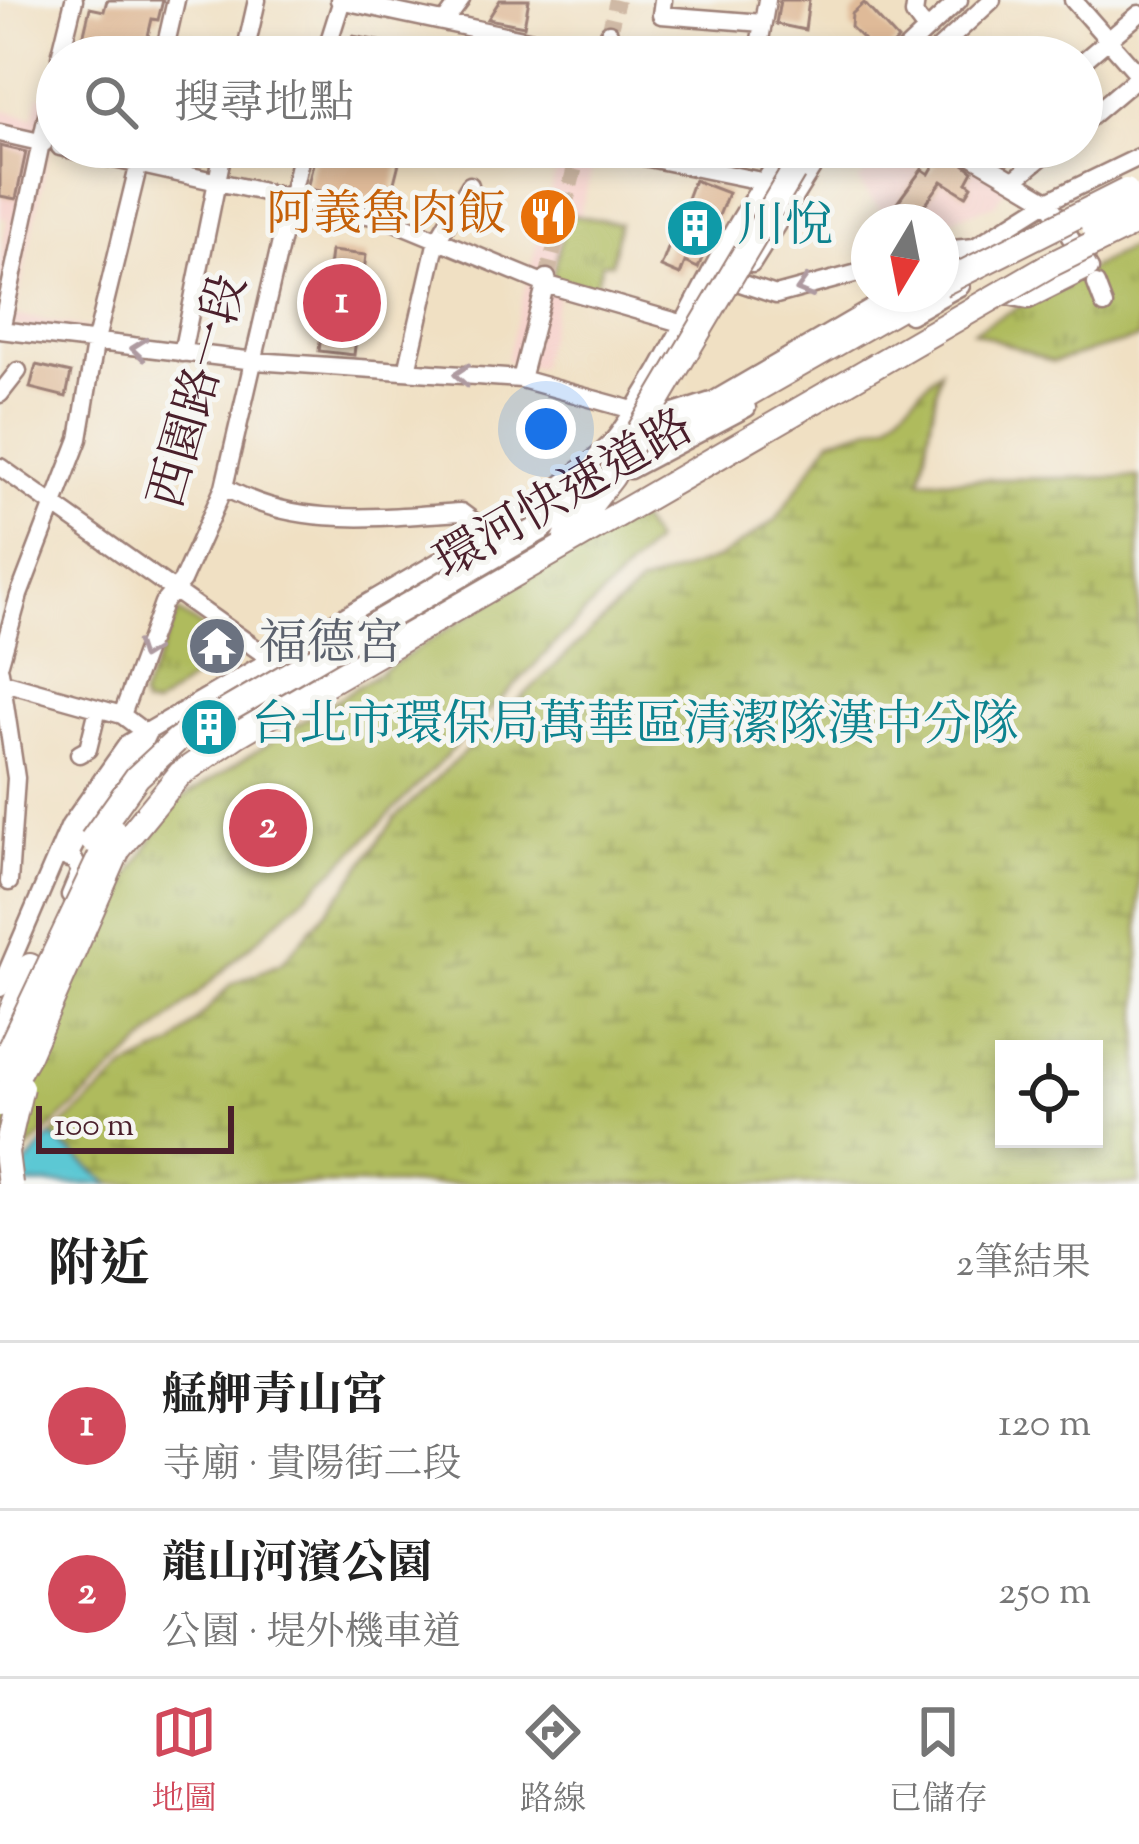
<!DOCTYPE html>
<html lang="zh-TW">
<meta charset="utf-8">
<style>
:root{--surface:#fff;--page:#f6f6f6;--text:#222;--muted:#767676;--line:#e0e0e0;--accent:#d1495b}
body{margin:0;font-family:"Sorts Mill Goudy","Noto Serif TC",serif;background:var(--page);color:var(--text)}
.controls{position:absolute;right:36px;bottom:36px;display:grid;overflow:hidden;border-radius:0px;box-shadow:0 6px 18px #0003}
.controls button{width:108px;height:108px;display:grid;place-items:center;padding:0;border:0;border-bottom:3px solid var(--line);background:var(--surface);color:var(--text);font:60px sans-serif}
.compass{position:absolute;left:851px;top:204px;width:108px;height:108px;border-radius:50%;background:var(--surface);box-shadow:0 6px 18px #0003;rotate:190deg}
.scale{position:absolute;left:36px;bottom:30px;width:198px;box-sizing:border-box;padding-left:12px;border:6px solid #4a1f2b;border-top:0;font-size:33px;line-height:42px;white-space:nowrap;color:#4a1f2b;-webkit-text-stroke:9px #f6f6f2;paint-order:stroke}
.you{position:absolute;left:546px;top:429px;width:42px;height:42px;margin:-30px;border:9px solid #fff;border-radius:50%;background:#1a73e8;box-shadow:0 0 0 18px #1a73e833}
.badge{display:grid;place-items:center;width:78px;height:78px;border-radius:50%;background:var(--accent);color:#fff;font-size:39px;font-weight:700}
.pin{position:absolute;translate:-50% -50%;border:6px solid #fff;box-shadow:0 3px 12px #0006}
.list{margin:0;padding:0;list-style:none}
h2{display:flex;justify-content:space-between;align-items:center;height:156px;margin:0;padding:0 48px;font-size:51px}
h2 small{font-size:39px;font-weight:400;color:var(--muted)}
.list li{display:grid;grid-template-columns:78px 1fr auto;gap:36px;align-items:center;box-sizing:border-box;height:168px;padding:0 48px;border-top:3px solid var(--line)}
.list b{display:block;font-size:45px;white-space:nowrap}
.list p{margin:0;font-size:39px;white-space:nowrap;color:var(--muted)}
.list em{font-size:39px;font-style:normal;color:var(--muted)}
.icon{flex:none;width:66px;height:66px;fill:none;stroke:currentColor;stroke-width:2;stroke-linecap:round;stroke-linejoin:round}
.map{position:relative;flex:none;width:1139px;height:1184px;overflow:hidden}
.search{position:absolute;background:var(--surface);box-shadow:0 6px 18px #0003;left:36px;right:36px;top:36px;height:132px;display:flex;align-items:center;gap:30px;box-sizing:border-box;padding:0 42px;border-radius:66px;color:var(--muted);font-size:45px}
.sheet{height:492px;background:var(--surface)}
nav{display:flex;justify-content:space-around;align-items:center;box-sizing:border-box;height:168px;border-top:3px solid var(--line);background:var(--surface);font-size:33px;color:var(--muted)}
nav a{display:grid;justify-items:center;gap:6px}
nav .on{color:var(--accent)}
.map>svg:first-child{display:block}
.built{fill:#f7d0ca}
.wetland{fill:url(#wetland-marsh);stroke:#7c6d44;stroke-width:3;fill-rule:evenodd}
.park{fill:url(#park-tufts);stroke:#7c6d44;stroke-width:3}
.water{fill:#5cc8d4;stroke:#537480;stroke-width:3}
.building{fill:#dfba98}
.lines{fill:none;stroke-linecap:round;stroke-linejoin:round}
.minor-tunnel{stroke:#cfb9a5;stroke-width:16;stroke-dasharray:16 8;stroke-linecap:butt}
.minor-casing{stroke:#9d8077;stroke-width:21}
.highway-casing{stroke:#9d8077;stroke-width:28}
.minor{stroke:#fff;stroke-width:16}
.highway{stroke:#fff;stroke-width:24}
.highway-bridge-casing{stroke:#9d8077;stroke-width:28;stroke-linecap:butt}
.highway-bridge{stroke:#fff;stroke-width:24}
.oneway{stroke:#ae9aa0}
.labels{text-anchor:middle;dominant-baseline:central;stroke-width:10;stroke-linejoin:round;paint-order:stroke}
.food-label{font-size:48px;fill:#c56008;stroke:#f6f6f2;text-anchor:end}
.culture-label{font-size:48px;fill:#0d838f;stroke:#f6f6f2;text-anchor:start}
.street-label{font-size:48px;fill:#4a1f2b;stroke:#f6f6f2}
.worship-label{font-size:48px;fill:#5b616d;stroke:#f6f6f2;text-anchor:start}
</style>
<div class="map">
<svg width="1139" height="1184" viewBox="0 0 1139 1184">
<defs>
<pattern id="wetland-marsh" width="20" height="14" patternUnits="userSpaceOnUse" patternTransform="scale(3)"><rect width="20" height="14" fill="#afbb5d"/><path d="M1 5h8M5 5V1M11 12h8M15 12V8" fill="none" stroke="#90974d"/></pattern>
<pattern id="park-tufts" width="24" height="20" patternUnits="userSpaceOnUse" patternTransform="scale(3)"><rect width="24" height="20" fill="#afbb5d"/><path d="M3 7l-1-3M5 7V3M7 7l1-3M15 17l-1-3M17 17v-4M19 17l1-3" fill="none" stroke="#90974d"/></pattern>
</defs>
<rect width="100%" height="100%" fill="#f6f6f2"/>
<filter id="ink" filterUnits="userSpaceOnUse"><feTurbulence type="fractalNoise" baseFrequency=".00833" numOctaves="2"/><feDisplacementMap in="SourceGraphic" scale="24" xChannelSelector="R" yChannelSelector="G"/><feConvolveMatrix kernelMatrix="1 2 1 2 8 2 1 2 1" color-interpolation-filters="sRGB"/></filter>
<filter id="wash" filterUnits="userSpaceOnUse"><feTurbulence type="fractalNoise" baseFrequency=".004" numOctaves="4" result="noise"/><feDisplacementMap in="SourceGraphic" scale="48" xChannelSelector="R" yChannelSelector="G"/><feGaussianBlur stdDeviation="2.7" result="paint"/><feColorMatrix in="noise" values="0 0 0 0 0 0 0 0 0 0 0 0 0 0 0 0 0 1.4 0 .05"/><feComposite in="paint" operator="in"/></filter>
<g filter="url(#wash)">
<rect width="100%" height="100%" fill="#f0e0c3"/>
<!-- built -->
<path class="built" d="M39 95 57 99V115L15 315 89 329 86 336 0 324V261L7 219 0 217V109L34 117Z
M562 147H598L539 368 506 361Z
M945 148 1007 185 995 205 941 222H889L858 181 885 155 929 173Z"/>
<!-- wetland -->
<path class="wetland" d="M940 370 921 480 1139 477V1184H110L51 1136 127 1068 174 1045 231 984 282 963 345 889 395 818 640 585 719 558 776 520 831 439 889 422ZM1004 1049H1094V1139H1004Z"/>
<!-- park -->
<path class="park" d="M567 214 619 223 612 263H602L595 290 551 282Z
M1139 243V338L1053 362 973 331Z
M633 511 654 542 351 854 0 1174V1095L33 1029 175 803Z
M178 612 208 631 200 643 210 665 155 707 144 706 141 698Z"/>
<!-- water -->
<path class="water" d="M51 1136 110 1184H8Z"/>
<g id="blocks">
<!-- building -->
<path class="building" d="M107 0H163L158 20 152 19 143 57 79 55 90 8 104 11Z
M500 0H529L524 26 488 19Z
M780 0H809L805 30 776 24Z
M864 3 898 40 881 57 851 27 852 14Z
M353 36 436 52V57H344Z
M0 146 26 152 16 199 0 196Z
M317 147 400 159 388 206 372 203 373 199 307 189Z
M944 148 973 171 967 182 972 186 966 196 942 181 916 217 897 203 922 169 929 174Z
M694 180 728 193 698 268 685 262 680 275 661 267Z
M331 251 366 255 354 355 319 351Z
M36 365 71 373 66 397 30 388Z"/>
</g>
</g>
<g filter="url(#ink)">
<use href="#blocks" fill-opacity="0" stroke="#9d8077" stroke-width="3"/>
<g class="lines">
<!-- minor-tunnel -->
<path class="minor-tunnel" d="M609 33 617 0
M547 278 580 147"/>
<defs>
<path id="minor" d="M339 0 608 57
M663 0 661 15 763 23
M916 0 914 14 926 30
M1073 0 1139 75
M446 20 461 0
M60 57 74 0
M163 57 176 0
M244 57 257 0
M324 57 342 0
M602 57 609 33
M757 57 767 0
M898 57 959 0
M930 57 992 0
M1082 62 1139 14
M1082 124 1139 76
M0 133 44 143
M60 147 390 220 545 284 684 324
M595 147 761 181
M957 147 1048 201 1090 269 1028 300 1008 296
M1014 180 1054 147
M941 250 975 247
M752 264 821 154
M941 268 1048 201 1139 157
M740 283 776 295 869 270
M1096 284 1104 305
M910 315 961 286
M0 330 255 361 521 379 640 412
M1 330 57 68
M182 353 224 147
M407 371 437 240 470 185
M521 379 547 278
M0 394 18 371
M664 416 714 400 896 294
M0 467 268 657
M630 470 747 408
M630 470 657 419
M224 487C297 529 381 517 461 512L488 532
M0 663 19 595 79 439 95 344 143 147
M0 671 16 778 9 882
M0 681 122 715 147 734
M122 715 163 603 182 581 224 487 303 147
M79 754 88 749 98 709
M68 859C89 812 128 778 147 734
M70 895 80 871 70 853
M0 988 70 825 128 743 550 496C570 472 599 461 618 434 682 343 720 234 789 147"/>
<path id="highway" d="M793 172 817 147
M657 419 683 422 727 406 923 294
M0 1040 30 966"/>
</defs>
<!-- minor casing -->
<use href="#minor" class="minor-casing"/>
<!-- highway casing -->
<use href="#highway" class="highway-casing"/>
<!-- minor -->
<use href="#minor" class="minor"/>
<!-- highway -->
<use href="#highway" class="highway"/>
<defs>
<path id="highway-bridge" d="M1093 225 1139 201
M941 284 1126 191
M566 537 612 477 793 172
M92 840 137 777 178 739 539 529 591 485
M0 1069 113 830
M0 1104 29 1053 118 850 180 774 237 735 1048 266 1139 221
M10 1184 6 1152 21 1087"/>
</defs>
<!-- highway-bridge casing -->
<use href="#highway-bridge" class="highway-bridge-casing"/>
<!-- highway-bridge -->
<use href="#highway-bridge" class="highway-bridge"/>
</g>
<!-- one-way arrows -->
<defs><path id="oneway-chevron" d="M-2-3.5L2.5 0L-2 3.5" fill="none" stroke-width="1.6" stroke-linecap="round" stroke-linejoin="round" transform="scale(3)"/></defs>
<g class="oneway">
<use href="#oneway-chevron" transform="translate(804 288) rotate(164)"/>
<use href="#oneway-chevron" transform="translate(139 349) rotate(-174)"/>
<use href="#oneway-chevron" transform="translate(462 375) rotate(-176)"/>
<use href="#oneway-chevron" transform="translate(145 651) rotate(110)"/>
</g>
</g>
<!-- icons -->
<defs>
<symbol id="restaurant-disc" viewBox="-11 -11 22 22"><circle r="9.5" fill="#e8710a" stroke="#f6f6f2"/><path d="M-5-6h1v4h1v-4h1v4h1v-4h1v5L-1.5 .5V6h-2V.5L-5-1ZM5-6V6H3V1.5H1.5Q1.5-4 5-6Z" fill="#fff"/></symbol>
<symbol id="building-disc" viewBox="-11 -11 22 22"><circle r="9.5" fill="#0f9aa8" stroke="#f6f6f2"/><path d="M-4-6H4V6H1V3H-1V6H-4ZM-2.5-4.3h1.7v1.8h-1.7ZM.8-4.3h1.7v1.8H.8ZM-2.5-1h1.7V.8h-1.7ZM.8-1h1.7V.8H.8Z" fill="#fff"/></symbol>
<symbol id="temple-disc" viewBox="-11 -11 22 22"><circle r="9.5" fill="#6b7280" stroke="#f6f6f2"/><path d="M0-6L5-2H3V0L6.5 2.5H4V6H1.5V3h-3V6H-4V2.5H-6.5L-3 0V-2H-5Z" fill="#fff"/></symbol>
</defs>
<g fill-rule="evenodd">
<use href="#restaurant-disc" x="515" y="184" width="66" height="66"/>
<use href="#building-disc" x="662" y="195" width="66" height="66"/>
<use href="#temple-disc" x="184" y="613" width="66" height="66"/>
<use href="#building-disc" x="176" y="694" width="66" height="66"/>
</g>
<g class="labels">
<!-- food labels -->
<g class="food-label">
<text x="506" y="217">阿義魯肉飯</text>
</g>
<!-- culture labels -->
<g class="culture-label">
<text x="737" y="228">川悅</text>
<text x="251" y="727">台北市環保局萬華區清潔隊漢中分隊</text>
</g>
<!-- street labels -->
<g class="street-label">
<text transform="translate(201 392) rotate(-74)">西園路一段</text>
<text transform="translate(565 497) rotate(-30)">環河快速道路</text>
</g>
<!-- worship labels -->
<g class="worship-label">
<text x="259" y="646">福德宮</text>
</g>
</g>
</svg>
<div class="controls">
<button><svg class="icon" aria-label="locate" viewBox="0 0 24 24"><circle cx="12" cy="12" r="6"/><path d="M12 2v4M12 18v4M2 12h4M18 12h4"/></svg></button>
</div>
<svg class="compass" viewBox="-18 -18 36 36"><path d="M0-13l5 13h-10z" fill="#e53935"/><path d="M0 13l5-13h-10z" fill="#767676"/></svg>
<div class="scale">100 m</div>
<div class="you"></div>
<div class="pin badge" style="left:342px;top:303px">1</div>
<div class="pin badge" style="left:268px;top:828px">2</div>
<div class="search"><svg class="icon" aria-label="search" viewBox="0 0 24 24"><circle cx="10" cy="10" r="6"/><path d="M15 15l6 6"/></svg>搜尋地點</div>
</div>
<section class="sheet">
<h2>附近<small>2筆結果</small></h2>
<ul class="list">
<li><span class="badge">1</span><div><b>艋舺青山宮</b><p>寺廟 · 貴陽街二段</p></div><em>120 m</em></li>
<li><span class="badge">2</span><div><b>龍山河濱公園</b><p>公園 · 堤外機車道</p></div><em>250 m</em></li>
</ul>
</section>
<nav>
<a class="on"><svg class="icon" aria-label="map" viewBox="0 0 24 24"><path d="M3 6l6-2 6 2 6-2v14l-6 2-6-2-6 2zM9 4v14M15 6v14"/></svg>地圖</a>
<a><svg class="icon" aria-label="directions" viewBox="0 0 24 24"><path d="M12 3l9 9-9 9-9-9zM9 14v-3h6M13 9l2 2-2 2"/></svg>路線</a>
<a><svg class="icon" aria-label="saved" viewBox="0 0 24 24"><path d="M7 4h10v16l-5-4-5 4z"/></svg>已儲存</a>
</nav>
